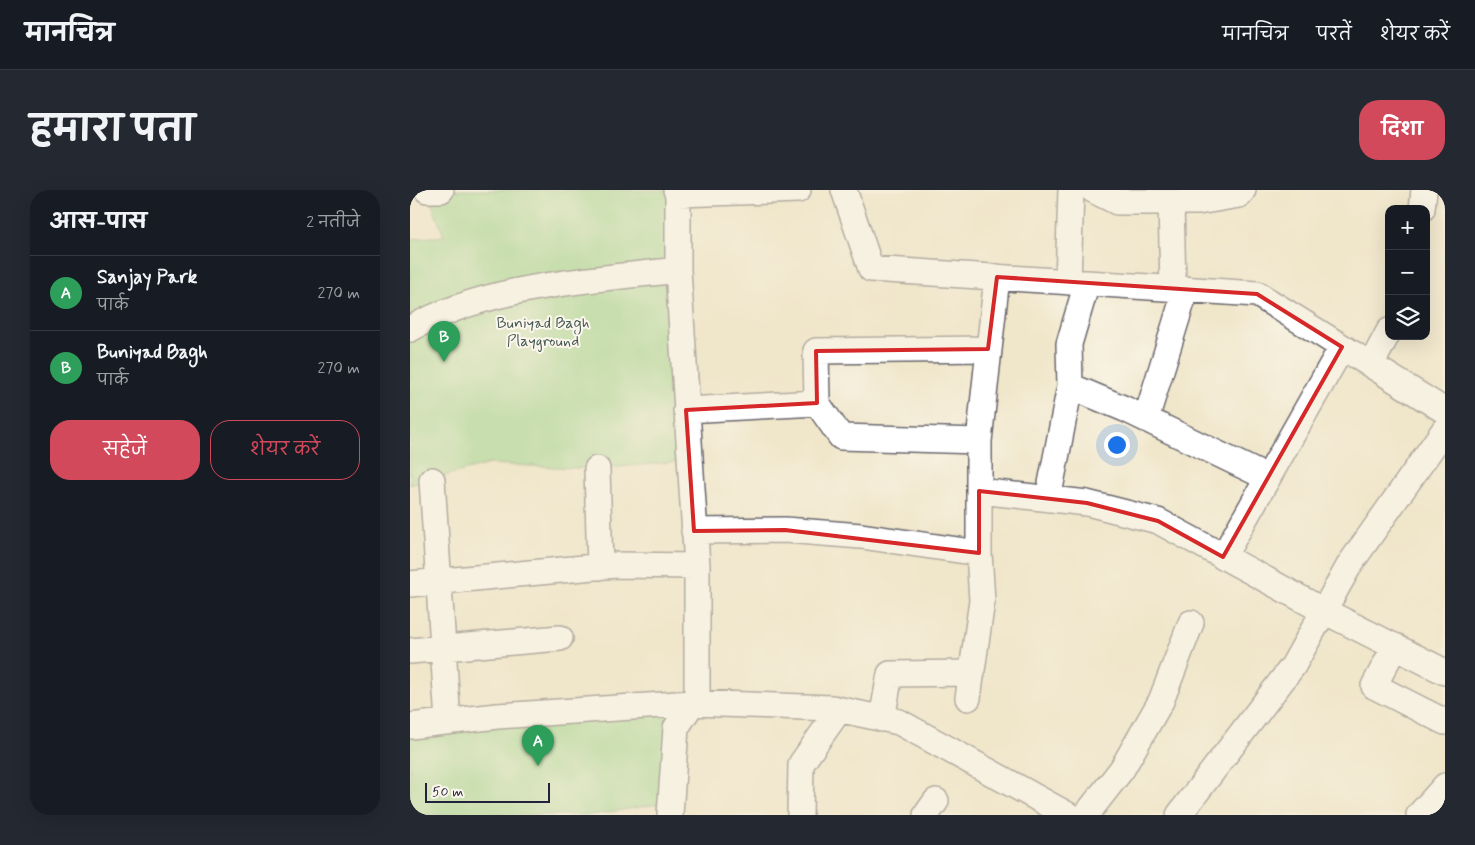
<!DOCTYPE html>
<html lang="hi">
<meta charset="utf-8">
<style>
:root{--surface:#171b24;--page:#242831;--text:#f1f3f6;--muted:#9ea1a6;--line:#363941;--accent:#d1495b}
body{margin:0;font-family:Mynerve,"Playpen Sans Deva",sans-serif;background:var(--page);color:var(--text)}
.controls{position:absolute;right:15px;top:15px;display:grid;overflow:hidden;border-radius:10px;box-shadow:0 5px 20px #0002}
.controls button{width:45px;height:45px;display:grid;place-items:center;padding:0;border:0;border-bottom:1px solid var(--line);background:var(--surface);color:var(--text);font:25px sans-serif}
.scale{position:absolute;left:15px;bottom:12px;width:125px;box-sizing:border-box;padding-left:5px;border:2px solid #22223b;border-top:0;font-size:14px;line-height:18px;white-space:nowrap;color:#22223b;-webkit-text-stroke:4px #fbf7ec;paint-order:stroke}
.you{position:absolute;left:706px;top:254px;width:18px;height:18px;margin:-12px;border:4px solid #fff;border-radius:50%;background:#1a73e8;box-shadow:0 0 0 8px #1a73e833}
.badge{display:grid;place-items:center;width:32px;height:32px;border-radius:50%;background:var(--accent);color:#fff;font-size:16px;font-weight:700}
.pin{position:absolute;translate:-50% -41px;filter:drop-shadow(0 1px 2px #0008)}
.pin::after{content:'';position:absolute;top:26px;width:18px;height:15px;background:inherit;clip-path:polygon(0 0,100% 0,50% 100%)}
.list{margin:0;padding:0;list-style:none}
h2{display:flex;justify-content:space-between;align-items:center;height:65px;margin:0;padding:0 20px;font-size:21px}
h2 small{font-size:16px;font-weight:400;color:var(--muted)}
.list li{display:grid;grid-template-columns:32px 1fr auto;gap:15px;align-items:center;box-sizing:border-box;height:75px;padding:0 20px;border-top:1px solid var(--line)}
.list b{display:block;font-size:19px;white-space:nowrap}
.list p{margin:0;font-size:16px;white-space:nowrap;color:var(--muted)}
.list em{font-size:16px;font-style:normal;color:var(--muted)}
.actions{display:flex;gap:10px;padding:15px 20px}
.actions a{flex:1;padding:11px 0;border:1px solid var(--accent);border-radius:20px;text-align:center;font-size:18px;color:var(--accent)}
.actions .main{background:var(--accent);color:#fff}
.icon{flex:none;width:28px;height:28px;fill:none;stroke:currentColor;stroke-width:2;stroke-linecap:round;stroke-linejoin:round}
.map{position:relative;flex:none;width:1035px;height:625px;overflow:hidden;border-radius:20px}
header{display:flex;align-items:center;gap:30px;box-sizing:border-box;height:70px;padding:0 25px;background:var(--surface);border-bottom:1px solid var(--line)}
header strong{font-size:24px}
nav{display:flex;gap:28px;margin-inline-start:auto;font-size:18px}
.intro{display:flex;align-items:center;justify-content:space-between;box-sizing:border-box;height:120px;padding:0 30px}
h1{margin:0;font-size:35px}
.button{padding:12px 22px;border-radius:20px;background:var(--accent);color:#fff;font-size:18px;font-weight:700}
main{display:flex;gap:30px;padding:0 30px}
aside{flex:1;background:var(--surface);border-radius:20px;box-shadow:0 5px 20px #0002}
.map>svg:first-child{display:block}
.green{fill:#98d68c;stroke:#5d7c64}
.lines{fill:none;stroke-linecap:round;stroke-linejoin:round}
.minor-casing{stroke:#6a676d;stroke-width:28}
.minor{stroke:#fff;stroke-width:25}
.marked{fill:none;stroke:#d62828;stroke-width:4;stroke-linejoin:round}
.labels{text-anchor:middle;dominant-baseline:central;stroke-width:4;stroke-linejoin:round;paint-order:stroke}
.park-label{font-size:16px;fill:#455853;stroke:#fbf7ec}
</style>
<header>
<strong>मानचित्र</strong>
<nav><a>मानचित्र</a><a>परतें</a><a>शेयर करें</a></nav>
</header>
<div class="intro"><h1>हमारा पता</h1><a class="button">दिशा</a></div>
<main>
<aside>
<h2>आस-पास<small>2 नतीजे</small></h2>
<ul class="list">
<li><span class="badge" style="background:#2e9e5b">A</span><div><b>Sanjay Park</b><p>पार्क</p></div><em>270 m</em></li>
<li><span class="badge" style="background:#2e9e5b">B</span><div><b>Buniyad Bagh</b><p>पार्क</p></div><em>270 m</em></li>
</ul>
<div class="actions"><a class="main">सहेजें</a><a>शेयर करें</a></div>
</aside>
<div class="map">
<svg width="1035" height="625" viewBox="0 0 1035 625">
<rect width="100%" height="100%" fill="#fbf7ec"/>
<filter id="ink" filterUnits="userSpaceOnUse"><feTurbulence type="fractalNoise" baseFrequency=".02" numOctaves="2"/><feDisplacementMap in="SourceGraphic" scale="10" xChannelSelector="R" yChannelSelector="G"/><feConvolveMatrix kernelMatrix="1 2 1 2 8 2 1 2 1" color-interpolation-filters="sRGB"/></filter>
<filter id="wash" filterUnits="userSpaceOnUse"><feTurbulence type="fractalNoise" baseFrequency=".0096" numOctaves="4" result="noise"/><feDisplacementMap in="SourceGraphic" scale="20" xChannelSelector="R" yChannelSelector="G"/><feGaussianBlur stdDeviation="1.12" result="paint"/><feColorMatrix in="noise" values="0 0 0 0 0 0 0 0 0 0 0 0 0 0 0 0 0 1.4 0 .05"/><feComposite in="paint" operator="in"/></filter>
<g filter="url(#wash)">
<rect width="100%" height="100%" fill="#f0e6ca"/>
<!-- green -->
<path class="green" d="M35 0H258L275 271 187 279 79 274 0 295V49L34 46 17 1Z
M269 519 248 614 182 625H0V538Z"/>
</g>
<g filter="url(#ink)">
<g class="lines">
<defs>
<path id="minor" d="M17 0H31
M434 0 461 79 847 104 1035 221
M683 0 707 12H788L829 5 833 0
M268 4 388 0
M761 12 763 98
M1012 19 1014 0
M658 92 661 0
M0 139C78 95 180 90 268 80
M961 175 979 141
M660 196 715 219 858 288
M276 220 407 213
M736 229 776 99
M569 251 431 247 407 213 406 161 578 159
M187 279 190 377
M22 290 38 532
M569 301 677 313 748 331 914 421 1035 482
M638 309 660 196 659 154 677 93
M284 341 375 340 451 346 569 363
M813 367 932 157
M0 394 206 375 287 376
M985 456 964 496 1035 532
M0 461 150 448
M558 508 572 411 569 363V251L587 87
M472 529 480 484 562 483
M0 536 87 526 282 513 422 518 489 532 658 625
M260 625 266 538 287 506V376L268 80V4L266 0
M390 625 391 574 429 520
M516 625 526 611
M676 625 712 579 751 511 781 433
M769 625 883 476 940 374 1035 239
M1009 625 1035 596"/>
</defs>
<!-- minor casing -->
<use href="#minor" class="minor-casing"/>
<!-- minor -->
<use href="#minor" class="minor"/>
</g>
</g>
<!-- marked area -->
<path d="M0 0H1035V625H0ZM587 87 847 104 932 157 813 367 748 331 677 313 569 301V363L375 340 284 341 276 220 407 213 406 161 578 159Z" fill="#f0e6ca" fill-opacity=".55" fill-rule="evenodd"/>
<path class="marked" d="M587 87 847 104 932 157 813 367 748 331 677 313 569 301V363L375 340 284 341 276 220 407 213 406 161 578 159Z"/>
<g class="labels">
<!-- park labels -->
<g class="park-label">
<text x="133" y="133">Buniyad Bagh<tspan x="133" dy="18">Playground</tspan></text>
</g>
</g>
</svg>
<div class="controls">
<button>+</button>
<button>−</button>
<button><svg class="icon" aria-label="layers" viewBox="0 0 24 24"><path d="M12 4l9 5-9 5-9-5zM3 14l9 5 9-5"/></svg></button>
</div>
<div class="scale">50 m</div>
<div class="you"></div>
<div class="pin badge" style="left:128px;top:576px;background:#2e9e5b">A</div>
<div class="pin badge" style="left:34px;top:172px;background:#2e9e5b">B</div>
</div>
</main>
